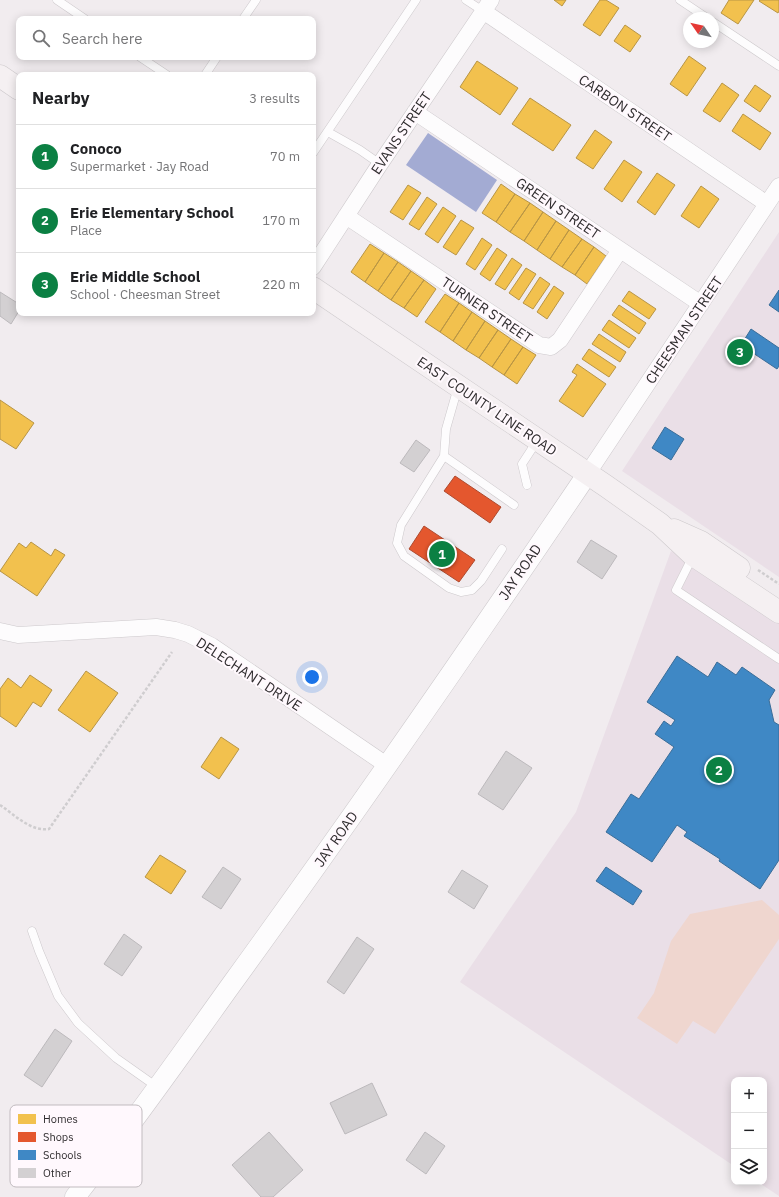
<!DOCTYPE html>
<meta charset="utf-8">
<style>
:root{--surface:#fff;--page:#f2f2f2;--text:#202124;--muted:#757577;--line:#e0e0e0;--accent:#0b8043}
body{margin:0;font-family:"IBM Plex Sans",sans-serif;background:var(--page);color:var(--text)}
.controls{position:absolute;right:12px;bottom:12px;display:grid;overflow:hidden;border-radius:8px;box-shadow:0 2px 10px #0003}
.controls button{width:36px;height:36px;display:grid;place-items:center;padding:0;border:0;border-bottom:1px solid var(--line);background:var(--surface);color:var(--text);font:20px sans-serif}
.compass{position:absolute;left:683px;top:12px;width:36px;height:36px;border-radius:50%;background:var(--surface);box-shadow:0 2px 10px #0003;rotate:304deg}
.you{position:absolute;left:312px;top:677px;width:14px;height:14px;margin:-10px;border:3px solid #fff;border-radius:50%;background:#1a73e8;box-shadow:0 0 0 6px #1a73e833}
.badge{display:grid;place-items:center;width:26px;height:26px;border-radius:50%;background:var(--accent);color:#fff;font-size:13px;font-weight:700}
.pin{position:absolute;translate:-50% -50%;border:2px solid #fff;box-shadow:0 1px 4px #0006}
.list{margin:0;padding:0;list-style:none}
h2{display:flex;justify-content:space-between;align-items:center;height:52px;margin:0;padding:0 16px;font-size:17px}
h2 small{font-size:13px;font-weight:400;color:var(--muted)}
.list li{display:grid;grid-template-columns:26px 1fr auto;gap:12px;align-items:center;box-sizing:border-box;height:64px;padding:0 16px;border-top:1px solid var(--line)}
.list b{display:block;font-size:15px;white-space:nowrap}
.list p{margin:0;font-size:13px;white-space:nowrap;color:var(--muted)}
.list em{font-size:13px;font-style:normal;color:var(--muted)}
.icon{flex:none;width:22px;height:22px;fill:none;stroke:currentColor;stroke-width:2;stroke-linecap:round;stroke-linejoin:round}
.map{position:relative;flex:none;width:779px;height:1197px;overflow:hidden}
.search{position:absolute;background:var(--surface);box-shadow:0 2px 10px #0003;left:16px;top:16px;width:300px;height:44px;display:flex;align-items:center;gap:10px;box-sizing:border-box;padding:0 14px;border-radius:8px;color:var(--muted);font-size:15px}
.panel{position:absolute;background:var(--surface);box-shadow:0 2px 10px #0003;left:16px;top:72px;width:300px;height:244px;border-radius:8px}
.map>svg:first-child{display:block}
.built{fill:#eadfe7}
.green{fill:#efd6cf}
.water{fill:#a3abd3}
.homes{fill:#f2c14e;stroke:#b89545}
.shops{fill:#e4572e;stroke:#ae4a2e}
.schools{fill:#3f88c5;stroke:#3a6d98}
.building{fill:#d3d0d2;stroke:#bcb9bc}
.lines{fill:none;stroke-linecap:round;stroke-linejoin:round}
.service-casing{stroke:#cdc9cc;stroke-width:9}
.minor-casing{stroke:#cdc9cc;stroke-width:17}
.tertiary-casing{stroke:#cdc9cc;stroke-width:21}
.secondary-casing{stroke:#cdc9cc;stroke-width:23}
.path{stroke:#cfcdcf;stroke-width:2.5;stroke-dasharray:3 2;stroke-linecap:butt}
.service{stroke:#fdfcfd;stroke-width:8}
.minor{stroke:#fdfcfd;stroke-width:16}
.tertiary{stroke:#fdfcfd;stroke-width:20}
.secondary{stroke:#f5f0f2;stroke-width:22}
.labels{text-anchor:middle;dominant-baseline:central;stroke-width:4;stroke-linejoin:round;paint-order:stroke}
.street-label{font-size:14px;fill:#302d2f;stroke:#fff8fd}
.key{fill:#fff8fd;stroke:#c1bbbf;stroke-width:1}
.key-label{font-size:11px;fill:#302d2f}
</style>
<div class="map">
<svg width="779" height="1197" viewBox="0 0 779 1197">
<rect width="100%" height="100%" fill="#f1ecef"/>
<!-- built -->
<path class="built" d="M779 232V577L622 471Z
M671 551 779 622V1196L758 1182H764V1080H734V1166L460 982 576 812Z"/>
<!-- green -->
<path class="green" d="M762 900 779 915V939L715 1034 693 1021 677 1044 637 1018 654 993 671 941 690 914Z"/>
<!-- water -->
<path class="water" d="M428 133 497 180 476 212 406 165Z"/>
<!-- homes -->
<path class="homes" d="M554 0H566L562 6Z
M600 0H606L619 8 600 36 583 25Z
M729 0H754L738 24 721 13Z
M760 0H779V11L778 13 759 1Z
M625 25 641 36 630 52 614 41Z
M689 56 706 68 687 96 670 84Z
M477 61 518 88 500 115 460 87Z
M722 83 739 95 720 122 703 111Z
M755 85 771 96 760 112 744 101Z
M530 98 571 125 553 151 512 124Z
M743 114 771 133 760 150 732 131Z
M595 130 612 142 593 169 576 158Z
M624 160 642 172 622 202 604 189Z
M657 173 675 185 655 215 637 202Z
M501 184 515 194 496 222 482 213Z
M408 185 421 193 403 220 390 212Z
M701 186 719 199 699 228 681 216Z
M515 194 530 203 510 232 496 222Z
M427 197 437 204 419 230 409 224Z
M530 203 543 212 524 241 510 232Z
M443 207 456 216 438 243 425 234Z
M543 212 556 221 537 250 524 241Z
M461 220 474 228 456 255 443 247Z
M556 221 569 230 550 259 537 250Z
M569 230 582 239 562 267 550 259Z
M482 238 492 245 475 270 466 264Z
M582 239 594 247 575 275 562 267Z
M370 244 384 253 365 282 351 272Z
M594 247 606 256 587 284 575 275Z
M497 248 507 255 490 281 480 274Z
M384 253 398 262 378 291 365 282Z
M512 258 522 265 505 290 495 284Z
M398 262 411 271 391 300 378 291Z
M526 268 536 274 519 300 509 293Z
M411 271 424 280 404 308 391 300Z
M540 277 550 284 533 309 523 303Z
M424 280 436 289 417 317 404 308Z
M554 286 564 293 547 319 537 312Z
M629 291 656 309 649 319 622 301Z
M445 294 459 303 440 332 425 322Z
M459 303 472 312 453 341 440 332Z
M619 305 646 323 639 334 612 315Z
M472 312 485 321 466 350 453 341Z
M609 320 636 338 629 348 602 330Z
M485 321 498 330 479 358 466 350Z
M498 330 511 339 492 367 479 358Z
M599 334 626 352 620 362 592 344Z
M511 339 523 347 504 375 492 367Z
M523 347 536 355 517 384 504 375Z
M589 349 616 367 609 377 582 359Z
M577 364 606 384 583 417 559 401 577 375 572 372Z
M0 400 34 423 16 449 0 439Z
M31 542 51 556 55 549 65 555 37 596 0 571 19 543 26 548Z
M86 671 118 693 90 732 58 710Z
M30 675 52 690 41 707 33 702 16 727 0 716V689L8 678 21 688Z
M221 737 239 749 219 779 201 767Z
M160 855 186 871 171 894 145 877Z"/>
<!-- shops -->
<path class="shops" d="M455 476 501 507 490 523 444 491Z
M424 526 475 560 459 582 409 549Z"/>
<!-- schools -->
<path class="schools" d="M779 290V312L769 305Z
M751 329 779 348V366L777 369 741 345Z
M665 427 684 439 671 460 652 448Z
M677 656 708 677 717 662 736 675 742 667 775 690 769 700 774 722 779 725V860L760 889 719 861 720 859 684 836 687 832 677 825 652 862 606 832 631 794 639 799 674 747 655 734 664 721 671 726 675 720 647 702Z
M606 867 642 891 633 905 596 881Z"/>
<!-- building -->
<path class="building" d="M0 292 19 304V311L11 324 0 316Z
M416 440 430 450 414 472 400 463Z
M591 540 617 556 602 579 577 562Z
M506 751 532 768 503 810 478 794Z
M223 867 241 879 221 909 202 897Z
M462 870 488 886 474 909 448 892Z
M124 934 142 947 122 976 104 964Z
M357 937 374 949 344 994 327 982Z
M55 1029 72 1041 42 1087 24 1075Z
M372 1083 387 1115 345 1134 330 1103Z
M269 1132 303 1170 273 1197H261L232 1165Z
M425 1132 445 1146 426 1174 406 1160Z"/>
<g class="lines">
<defs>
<path id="service" d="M57 0 85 19
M466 0 483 11
M680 0 707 18
M243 19 256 0
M713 22 779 66
M140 57 167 75
M205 75 217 57
M328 132 360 150 380 164
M313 153 416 0
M458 387 446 429 444 456 401 525 397 543 404 556 449 588 461 592 472 590 481 581 502 549
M444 456 514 505
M527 485 522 464 537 441
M693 556 676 590 779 659
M32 931 39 951 58 996 78 1023 116 1058 157 1087"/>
<path id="minor" d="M483 11 767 204
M415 112 701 304
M346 216 539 345 551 347 560 340 620 250
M313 267 380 164 491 0
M588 473 779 186
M0 631 18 635 156 627 175 630 188 634 212 646 388 766"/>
<path id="tertiary" d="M75 1197C130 1128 180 1056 231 985 353 817 471 646 588 473"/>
<path id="secondary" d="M0 76 19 89
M313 288 606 486 660 524 693 555 779 612
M674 530 701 542 739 568"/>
</defs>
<!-- service casing -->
<use href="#service" class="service-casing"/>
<!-- minor casing -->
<use href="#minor" class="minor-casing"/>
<!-- tertiary casing -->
<use href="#tertiary" class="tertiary-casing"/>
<!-- secondary casing -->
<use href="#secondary" class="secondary-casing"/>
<!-- path -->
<path class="path" d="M758 570 779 584
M0 805C15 815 31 832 49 829L172 652"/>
<!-- service -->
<use href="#service" class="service"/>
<!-- minor -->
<use href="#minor" class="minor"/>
<!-- tertiary -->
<use href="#tertiary" class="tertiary"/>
<!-- secondary -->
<use href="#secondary" class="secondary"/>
</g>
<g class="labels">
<!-- street labels -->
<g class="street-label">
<text transform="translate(625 108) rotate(34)">CARBON STREET</text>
<text transform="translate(401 133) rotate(-56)">EVANS STREET</text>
<text transform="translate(558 208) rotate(34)">GREEN STREET</text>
<text transform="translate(487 310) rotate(34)">TURNER STREET</text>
<text transform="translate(684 330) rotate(-56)">CHEESMAN STREET</text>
<text transform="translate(487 406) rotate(34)">EAST COUNTY LINE ROAD</text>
<text transform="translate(520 572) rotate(-56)">JAY ROAD</text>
<text transform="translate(249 674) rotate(33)">DELECHANT DRIVE</text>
<text transform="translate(336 839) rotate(-55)">JAY ROAD</text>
</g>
</g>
<!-- legend -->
<rect x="10" y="1105" width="132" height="82" rx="6" class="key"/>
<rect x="18" y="1114" width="18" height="10" fill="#f2c14e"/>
<rect x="18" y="1132" width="18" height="10" fill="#e4572e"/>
<rect x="18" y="1150" width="18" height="10" fill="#3f88c5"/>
<rect x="18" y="1168" width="18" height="10" fill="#d3d0d2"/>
<g class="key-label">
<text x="43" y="1123">Homes</text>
<text x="43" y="1141">Shops</text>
<text x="43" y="1159">Schools</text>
<text x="43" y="1177">Other</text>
</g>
</svg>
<div class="controls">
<button>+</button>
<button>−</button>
<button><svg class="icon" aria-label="layers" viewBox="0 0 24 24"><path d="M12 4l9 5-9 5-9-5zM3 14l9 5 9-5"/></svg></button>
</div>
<svg class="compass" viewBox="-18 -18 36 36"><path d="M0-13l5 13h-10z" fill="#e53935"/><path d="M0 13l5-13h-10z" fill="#757577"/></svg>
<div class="you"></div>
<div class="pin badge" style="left:442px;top:554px">1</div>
<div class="pin badge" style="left:719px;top:770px">2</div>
<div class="pin badge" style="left:740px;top:352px">3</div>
<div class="search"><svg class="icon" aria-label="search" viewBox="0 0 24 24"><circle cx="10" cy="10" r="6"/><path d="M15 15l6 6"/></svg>Search here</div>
<section class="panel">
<h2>Nearby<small>3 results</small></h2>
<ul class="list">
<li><span class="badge">1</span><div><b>Conoco</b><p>Supermarket · Jay Road</p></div><em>70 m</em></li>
<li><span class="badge">2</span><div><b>Erie Elementary School</b><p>Place</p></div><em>170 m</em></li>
<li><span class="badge">3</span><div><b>Erie Middle School</b><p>School · Cheesman Street</p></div><em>220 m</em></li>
</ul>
</section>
</div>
